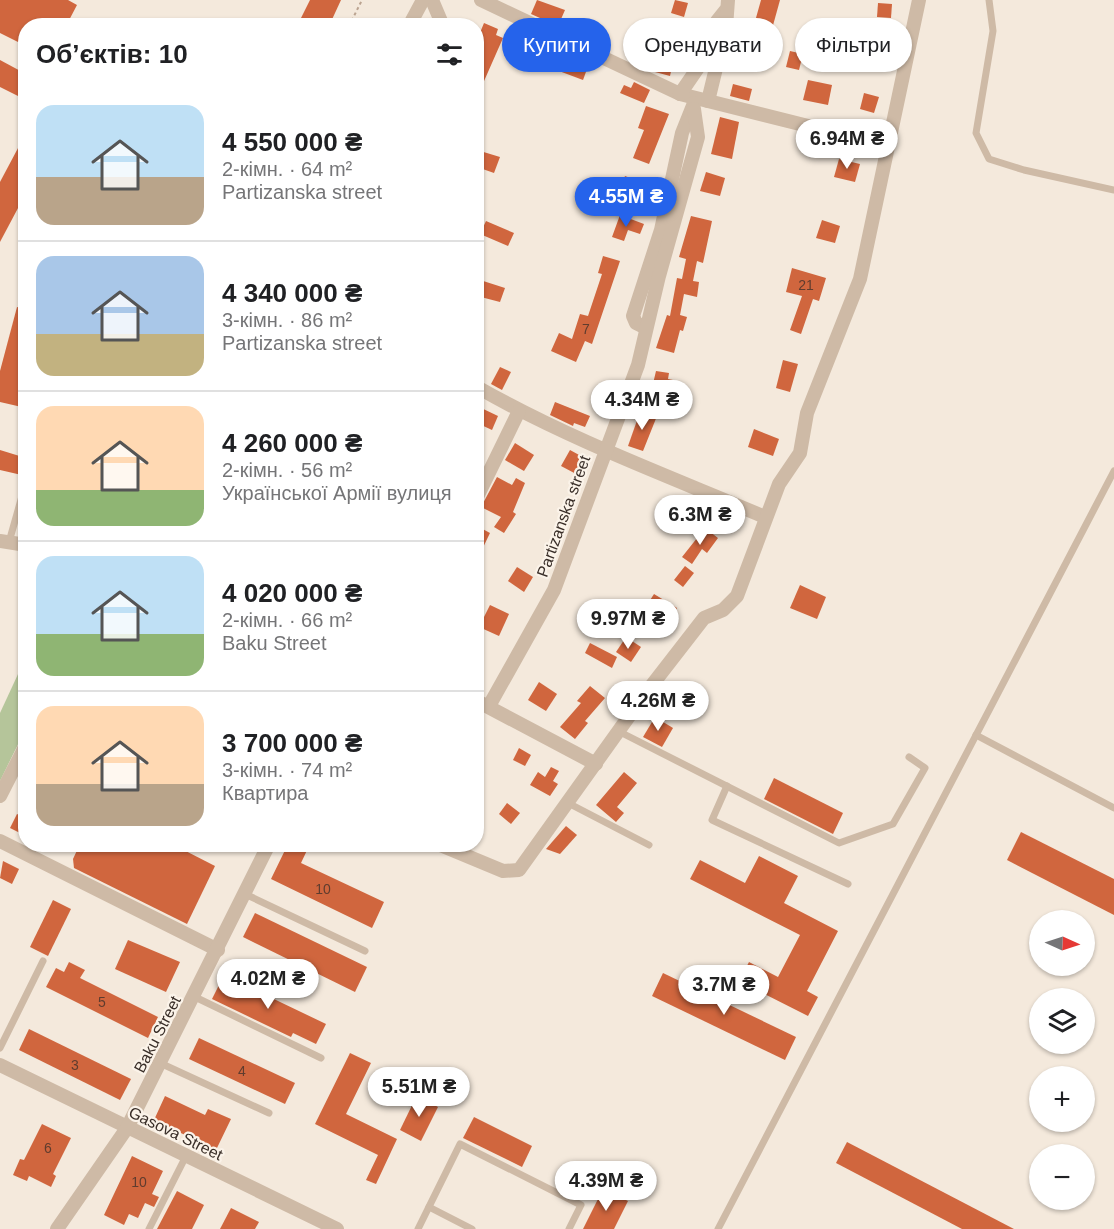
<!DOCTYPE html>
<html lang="uk">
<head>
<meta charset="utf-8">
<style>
	:root { --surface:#fff; --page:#f6f6f6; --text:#202124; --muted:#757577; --line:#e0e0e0; --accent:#2563eb }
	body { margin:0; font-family:Arial,sans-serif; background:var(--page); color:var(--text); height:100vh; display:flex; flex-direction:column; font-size:22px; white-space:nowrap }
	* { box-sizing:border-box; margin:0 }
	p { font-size:20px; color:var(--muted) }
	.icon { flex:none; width:33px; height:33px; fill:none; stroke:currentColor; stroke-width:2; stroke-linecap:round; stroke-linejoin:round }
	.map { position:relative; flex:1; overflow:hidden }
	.details { position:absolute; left:18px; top:18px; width:466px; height:834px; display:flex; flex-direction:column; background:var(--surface); border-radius:24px; box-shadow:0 2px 4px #0004 }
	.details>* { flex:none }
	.banner { position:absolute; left:502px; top:18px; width:520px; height:54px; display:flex; gap:12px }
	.needle { width:39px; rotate:93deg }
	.controls { position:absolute; left:1029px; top:910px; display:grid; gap:12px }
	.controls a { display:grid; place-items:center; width:66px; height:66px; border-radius:50%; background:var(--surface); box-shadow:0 2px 4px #0004; font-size:30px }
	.price { position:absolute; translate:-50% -51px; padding:0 14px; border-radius:21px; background:#fff; color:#222; font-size:20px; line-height:39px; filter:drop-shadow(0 2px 3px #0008) }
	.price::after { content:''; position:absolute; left:50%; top:36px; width:18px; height:14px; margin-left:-9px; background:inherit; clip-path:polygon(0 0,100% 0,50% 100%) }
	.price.selected { background:var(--accent); color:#fff }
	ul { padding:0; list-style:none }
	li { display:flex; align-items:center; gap:18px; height:150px; padding:0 18px }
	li+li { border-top:2px solid var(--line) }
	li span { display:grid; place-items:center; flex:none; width:168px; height:120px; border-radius:18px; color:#555 }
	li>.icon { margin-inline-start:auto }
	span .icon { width:72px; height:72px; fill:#fffc; stroke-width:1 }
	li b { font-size:26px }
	h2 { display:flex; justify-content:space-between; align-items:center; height:72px; padding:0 18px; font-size:26px }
	.tag { padding:0 21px; border-radius:27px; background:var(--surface); box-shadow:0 2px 4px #0004; font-size:21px; line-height:54px }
	.tag.selected { background:var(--accent); color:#fff }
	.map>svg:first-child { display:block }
	.green { fill:#b5c59a }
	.building { fill:#d0663e }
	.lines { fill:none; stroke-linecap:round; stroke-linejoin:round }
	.path { stroke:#baa390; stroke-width:2; stroke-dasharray:3 3; stroke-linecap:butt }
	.lane { stroke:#cebaa6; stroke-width:7 }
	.street { stroke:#cebaa6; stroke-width:14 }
	.labels { text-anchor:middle; stroke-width:4.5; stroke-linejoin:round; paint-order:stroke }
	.number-label { font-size:14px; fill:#5f3c2e }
	.street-label { font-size:16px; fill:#392e28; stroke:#fbf3e9 }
</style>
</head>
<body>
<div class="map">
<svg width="1114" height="1229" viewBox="0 0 1114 1229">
	<rect width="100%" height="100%" fill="#f4e9dc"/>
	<!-- green -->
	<polygon class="green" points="25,659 25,730 0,781 0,713"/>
	<!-- building -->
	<g class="building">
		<polygon points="0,0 68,0 77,5 66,26 26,26 26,46 0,33"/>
		<polygon points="310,0 341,0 329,26 297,26"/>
		<polygon points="537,0 565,10 558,26 531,14"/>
		<polygon points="675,0 688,3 684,17 671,13"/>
		<polygon points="761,0 780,0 761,69 743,64"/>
		<polygon points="878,3 892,4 891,18 877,17"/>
		<polygon points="484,23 498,29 496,35 503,38 477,97 477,66 484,53 477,50 477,40"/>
		<polygon points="641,28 660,35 653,55 633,48"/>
		<polygon points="868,50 882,51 880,68 866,67"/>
		<polygon points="790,51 803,54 799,70 786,67"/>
		<polygon points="567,52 590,61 583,80 559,71"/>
		<polygon points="660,54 674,58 670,76 655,72"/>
		<polygon points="0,60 26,74 26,100 0,87"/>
		<polygon points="808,80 832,85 828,105 803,100"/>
		<polygon points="634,82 650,90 644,103 620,93 624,85 631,88"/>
		<polygon points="733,84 752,89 749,101 730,96"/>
		<polygon points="864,93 879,97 874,113 860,109"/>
		<polygon points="646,106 669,114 649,164 633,158 644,130 638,128"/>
		<polygon points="720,117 739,122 732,159 711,154"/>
		<polygon points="26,133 26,193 0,242 0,182"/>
		<polygon points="477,150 500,157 494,173 477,167"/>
		<polygon points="839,159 860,164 855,182 834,177"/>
		<polygon points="706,172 725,178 720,196 700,191"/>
		<polygon points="625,176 638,181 632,201 618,196"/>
		<polygon points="620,215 644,224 640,234 628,230 624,241 612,237"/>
		<polygon points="691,216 712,221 703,263 697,261 693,281 699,282 697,297 684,294 680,315 687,317 683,331 680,330 674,353 656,348 667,315 670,316 677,278 682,279 686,259 679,257"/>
		<polygon points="822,220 840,226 835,243 816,238"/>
		<polygon points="486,221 514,233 508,246 480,234"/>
		<polygon points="603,256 620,261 592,344 585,341 576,362 551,351 559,333 572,339 580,314 588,316 602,274 598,273"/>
		<polygon points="792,268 826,278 819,301 813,299 801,334 790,330 802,296 786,292"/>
		<polygon points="477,279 505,288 500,302 477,296"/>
		<polygon points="17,307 26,309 26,408 0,402 0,371"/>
		<polygon points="783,360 798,364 790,392 776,388"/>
		<polygon points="500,367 511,372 502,390 491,384"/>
		<polygon points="656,371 669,373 668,379 673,380 671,392 652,388"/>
		<polygon points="555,402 590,416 585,427 574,423 573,426 550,415"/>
		<polygon points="477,406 498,416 492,430 477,423"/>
		<polygon points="640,412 657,416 643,451 628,446"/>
		<polygon points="754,429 779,439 773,456 748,447"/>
		<polygon points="515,443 534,455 524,471 505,460"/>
		<polygon points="0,450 26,458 26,476 0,470"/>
		<polygon points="570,450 581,456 578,462 583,464 578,475 561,466"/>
		<polygon points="497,477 512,485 516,478 525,483 513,512 516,514 504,533 494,527 501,517 481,507"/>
		<polygon points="477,526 490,533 477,560"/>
		<polygon points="705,528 718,538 707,553 702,549 692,564 682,557"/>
		<polygon points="685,566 694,573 683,587 674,580"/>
		<polygon points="517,567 533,577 524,592 508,581"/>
		<polygon points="800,585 826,597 817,619 790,608"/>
		<polygon points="654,594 677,608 666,626 643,611"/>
		<polygon points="490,605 509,614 499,636 479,627"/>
		<polygon points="626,637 641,647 631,662 616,652"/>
		<polygon points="590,643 617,657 612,668 585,653"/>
		<polygon points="539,682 557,694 546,711 528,700"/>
		<polygon points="590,686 605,698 585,721 588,723 575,739 560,727 581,703 577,701"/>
		<polygon points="655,717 673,728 662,747 643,737"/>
		<polygon points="519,748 531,755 525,766 513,760"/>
		<polygon points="551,767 559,771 553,781 558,784 550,796 530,785 538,772 545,777"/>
		<polygon points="624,772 637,783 617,807 624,813 616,822 596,805"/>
		<polygon points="774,778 843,813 833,834 764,799"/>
		<polygon points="507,803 520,813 511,824 499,814"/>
		<polygon points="17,814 26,818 26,836 10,828"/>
		<polygon points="566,826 577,835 560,854 546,849"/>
		<polygon points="1021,832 1114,879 1114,915 1007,860"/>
		<polygon points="80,844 172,844 215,866 187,924 74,868 73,859"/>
		<polygon points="288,844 310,844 301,863 384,902 372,928 271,879"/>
		<polygon points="759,856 798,876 784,903 838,931 807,991 818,997 808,1016 739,981 749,962 778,977 800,935 690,879 700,860 745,883"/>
		<polygon points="3,861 19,869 12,884 0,878"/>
		<polygon points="53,900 71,909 48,956 30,947"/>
		<polygon points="255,913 367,967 355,992 243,937"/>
		<polygon points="128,940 180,962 166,992 115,969"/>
		<polygon points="69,962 85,970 80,978 158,1017 148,1038 46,987 56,968 64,972"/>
		<polygon points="663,973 796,1037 785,1060 652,996"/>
		<polygon points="224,975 326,1024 316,1044 293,1033 291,1037 212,999"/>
		<polygon points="29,1029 131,1079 120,1100 19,1050"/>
		<polygon points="199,1038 295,1083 285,1104 189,1059"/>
		<polygon points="350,1053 371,1063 346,1114 397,1139 376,1184 366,1180 378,1155 315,1124"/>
		<polygon points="417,1095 438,1107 421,1141 400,1130"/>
		<polygon points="165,1096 205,1115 208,1109 231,1119 216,1150 154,1120"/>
		<polygon points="474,1117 532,1146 522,1167 463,1138"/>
		<polygon points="42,1124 71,1138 53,1174 56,1176 51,1187 29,1176 27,1181 13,1175 20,1159 24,1160"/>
		<polygon points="847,1142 1014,1229 962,1229 836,1163"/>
		<polygon points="132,1156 163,1171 152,1194 159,1197 154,1207 145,1203 138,1218 129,1214 124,1225 104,1215"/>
		<polygon points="603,1189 628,1201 614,1229 583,1229"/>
		<polygon points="177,1191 204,1205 192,1229 157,1229"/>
		<polygon points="231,1208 259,1222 255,1229 220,1229"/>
	</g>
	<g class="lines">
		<!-- path -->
		<polyline class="path" points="349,26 362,0"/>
		<!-- lane -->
		<g class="lane">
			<polyline points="989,0 993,31 976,133 989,159 1024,170 1114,190"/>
			<polyline points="9,542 26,482"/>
			<polyline points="618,731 839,843 893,824 925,768 909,757"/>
			<polyline points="976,735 1114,808"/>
			<polyline points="727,786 712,820 848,884"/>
			<polyline points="568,803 649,845"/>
			<polyline points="245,894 365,951"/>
			<polyline points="195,997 321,1058"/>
			<polyline points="0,1048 43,961"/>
			<polyline points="160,1063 269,1113"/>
			<polyline points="429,1207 472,1229"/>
			<polyline points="149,1229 186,1156"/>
			<polyline points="418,1229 460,1144 581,1205 569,1229"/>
			<polyline points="718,1229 1114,471"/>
		</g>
		<!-- street -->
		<g class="street">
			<polyline points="432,0 443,26"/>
			<polyline points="481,0 680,94 888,146"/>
			<polyline points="409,26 423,0"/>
			<polyline points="680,94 704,59 717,21 725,11"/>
			<polyline points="708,101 726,27 728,0"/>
			<polyline points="646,328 636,323 633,316 661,230 682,133 694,103"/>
			<path d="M477 387C568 439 668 476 765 517"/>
			<polyline points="477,497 519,411"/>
			<polyline points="0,541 26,545"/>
			<polyline points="477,701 596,764"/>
			<polyline points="489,706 554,590 638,365 659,276 698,137 694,109"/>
			<polyline points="0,796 26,745"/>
			<polyline points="0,841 218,950"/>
			<polyline points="438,844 503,871 519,870 645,694 704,618 723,610 737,596 779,484 800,453 807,413 860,279 919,0"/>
			<polyline points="0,1065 337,1229"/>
			<polyline points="57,1229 127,1128 269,844"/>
		</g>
	</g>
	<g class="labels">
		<!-- number labels -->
		<g class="number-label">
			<text x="806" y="290">21</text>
			<text x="586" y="334">7</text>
			<text x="323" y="894">10</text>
			<text x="102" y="1007">5</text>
			<text x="75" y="1070">3</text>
			<text x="242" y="1076">4</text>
			<text x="48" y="1153">6</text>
			<text x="139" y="1187">10</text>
		</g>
		<!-- street labels -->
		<g class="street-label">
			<text transform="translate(563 516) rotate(-70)" y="6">Partizanska street</text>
			<text transform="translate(157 1034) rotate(-63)" y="6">Baku Street</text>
			<text transform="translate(176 1133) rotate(26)" y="6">Gasova Street</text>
		</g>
	</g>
</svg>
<div class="controls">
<a><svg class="needle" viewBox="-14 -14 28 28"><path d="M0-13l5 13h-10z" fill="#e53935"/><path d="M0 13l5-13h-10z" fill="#757577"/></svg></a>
<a><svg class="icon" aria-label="layers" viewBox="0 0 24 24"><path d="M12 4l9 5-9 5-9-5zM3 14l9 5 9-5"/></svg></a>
<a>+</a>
<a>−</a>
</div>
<b class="price" style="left:847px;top:170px">6.94M ₴</b>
<b class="price selected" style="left:626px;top:228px">4.55M ₴</b>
<b class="price" style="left:642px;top:431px">4.34M ₴</b>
<b class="price" style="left:700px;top:546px">6.3M ₴</b>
<b class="price" style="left:628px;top:650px">9.97M ₴</b>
<b class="price" style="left:658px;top:732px">4.26M ₴</b>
<b class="price" style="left:268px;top:1010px">4.02M ₴</b>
<b class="price" style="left:724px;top:1016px">3.7M ₴</b>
<b class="price" style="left:419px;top:1118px">5.51M ₴</b>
<b class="price" style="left:606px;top:1212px">4.39M ₴</b>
<div class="banner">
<a class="tag selected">Купити</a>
<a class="tag">Орендувати</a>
<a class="tag">Фільтри</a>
</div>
<section class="details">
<h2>Об’єктів: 10<svg class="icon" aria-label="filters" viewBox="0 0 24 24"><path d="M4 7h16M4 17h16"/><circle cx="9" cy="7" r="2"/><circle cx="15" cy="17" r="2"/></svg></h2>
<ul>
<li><span style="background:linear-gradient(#bfe0f5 60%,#b9a48a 0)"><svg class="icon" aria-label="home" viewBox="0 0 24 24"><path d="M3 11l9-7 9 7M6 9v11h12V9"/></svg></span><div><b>4 550 000 ₴</b><p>2-кімн. · 64 m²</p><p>Partizanska street</p></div></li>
<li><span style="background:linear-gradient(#a9c7e8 65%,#c2b280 0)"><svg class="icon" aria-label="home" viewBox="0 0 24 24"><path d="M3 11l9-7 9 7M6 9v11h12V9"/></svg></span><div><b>4 340 000 ₴</b><p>3-кімн. · 86 m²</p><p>Partizanska street</p></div></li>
<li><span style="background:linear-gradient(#ffd9b3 70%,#8fb573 0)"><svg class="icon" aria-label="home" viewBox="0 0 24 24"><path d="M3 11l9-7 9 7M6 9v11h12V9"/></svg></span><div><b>4 260 000 ₴</b><p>2-кімн. · 56 m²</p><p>Української Армії вулиця</p></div></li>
<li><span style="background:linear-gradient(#bfe0f5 65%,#8fb573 0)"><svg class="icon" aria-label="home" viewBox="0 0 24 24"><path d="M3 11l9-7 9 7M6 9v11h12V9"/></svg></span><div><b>4 020 000 ₴</b><p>2-кімн. · 66 m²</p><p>Baku Street</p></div></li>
<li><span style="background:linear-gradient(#ffd9b3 65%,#b9a48a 0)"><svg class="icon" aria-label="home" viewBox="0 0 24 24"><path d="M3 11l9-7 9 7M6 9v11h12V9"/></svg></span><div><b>3 700 000 ₴</b><p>3-кімн. · 74 m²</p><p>Квартира</p></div></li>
</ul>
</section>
</div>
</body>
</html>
